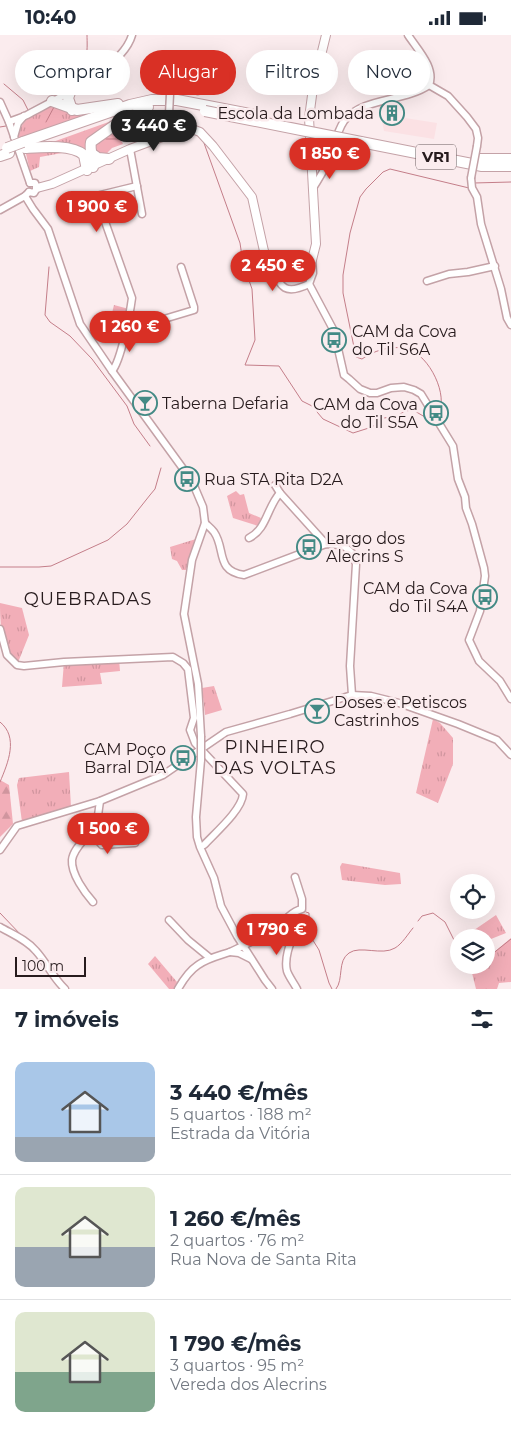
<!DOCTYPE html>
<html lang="pt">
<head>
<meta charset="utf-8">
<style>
	:root { --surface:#fff; --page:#f2f2f3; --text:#1f2937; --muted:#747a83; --line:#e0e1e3; --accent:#d93025 }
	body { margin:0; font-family:Montserrat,sans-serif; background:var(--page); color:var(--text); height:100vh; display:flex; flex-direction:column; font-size:19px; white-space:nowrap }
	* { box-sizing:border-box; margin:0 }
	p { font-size:16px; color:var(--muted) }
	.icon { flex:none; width:28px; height:28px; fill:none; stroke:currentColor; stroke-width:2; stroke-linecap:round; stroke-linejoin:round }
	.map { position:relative; height:954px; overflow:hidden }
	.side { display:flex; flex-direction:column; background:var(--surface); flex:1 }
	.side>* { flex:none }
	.hud { position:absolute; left:15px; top:15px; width:481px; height:45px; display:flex; gap:10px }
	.fabs { position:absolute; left:450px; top:839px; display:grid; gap:10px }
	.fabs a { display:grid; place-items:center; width:45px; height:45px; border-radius:50%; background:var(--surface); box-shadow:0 5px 20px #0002; font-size:25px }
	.scale { position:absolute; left:15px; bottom:12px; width:71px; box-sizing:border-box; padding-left:5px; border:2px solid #271b1d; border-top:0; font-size:14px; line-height:18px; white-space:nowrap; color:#271b1d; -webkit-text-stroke:4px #fbecee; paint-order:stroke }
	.price { position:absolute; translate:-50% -42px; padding:0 11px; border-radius:18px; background:var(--accent); color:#fff; font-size:16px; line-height:32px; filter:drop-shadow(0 1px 2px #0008) }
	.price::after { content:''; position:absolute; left:50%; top:30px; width:15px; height:11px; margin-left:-8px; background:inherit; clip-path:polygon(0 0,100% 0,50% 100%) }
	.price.on { background:#222; color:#fff }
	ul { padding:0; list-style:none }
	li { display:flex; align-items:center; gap:15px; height:125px; padding:0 15px }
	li+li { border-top:1px solid var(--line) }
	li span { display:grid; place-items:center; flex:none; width:140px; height:100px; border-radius:10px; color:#555 }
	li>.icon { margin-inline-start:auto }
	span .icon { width:60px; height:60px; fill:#fffc; stroke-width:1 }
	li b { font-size:21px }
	h2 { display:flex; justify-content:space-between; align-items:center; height:60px; padding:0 15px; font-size:21px }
	.pill { padding:0 18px; border-radius:22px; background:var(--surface); box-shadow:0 5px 20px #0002; font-size:18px; line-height:45px }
	.pill.on { background:var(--accent); color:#fff }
	.status { display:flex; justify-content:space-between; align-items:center; height:35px; padding:0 25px; background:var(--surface); direction:ltr }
	.status svg { height:14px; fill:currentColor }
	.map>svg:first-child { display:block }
	.built { fill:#fbe1e4 }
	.grass { fill:url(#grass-tufts) }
	.forest { fill:url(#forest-firs) }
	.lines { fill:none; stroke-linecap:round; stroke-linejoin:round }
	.stream { stroke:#c47e89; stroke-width:1 }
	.minor-casing { stroke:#c4a2a7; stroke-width:9 }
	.major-casing { stroke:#c4a2a7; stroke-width:10 }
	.highway-casing { stroke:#c4a2a7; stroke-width:12 }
	.minor { stroke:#fff; stroke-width:6 }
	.major { stroke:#fff; stroke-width:8 }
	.highway { stroke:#fff; stroke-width:10 }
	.minor-bridge-casing { stroke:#c4a2a7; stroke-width:9; stroke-linecap:butt }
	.highway-bridge-casing { stroke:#c4a2a7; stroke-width:12; stroke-linecap:butt }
	.minor-bridge { stroke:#fff; stroke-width:6 }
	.highway-bridge { stroke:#fff; stroke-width:10 }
	.labels { text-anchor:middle; stroke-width:5; stroke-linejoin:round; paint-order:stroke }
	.shield { fill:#fbecee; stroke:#675a5c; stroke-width:1 }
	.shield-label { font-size:15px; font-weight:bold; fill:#271b1d }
	.poi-label { font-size:16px; fill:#271b1d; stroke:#fbecee; text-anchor:start }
	.neighbourhood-label { font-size:18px; letter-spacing:1px; fill:#271b1d; stroke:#fbecee }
</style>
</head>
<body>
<div class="status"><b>10:40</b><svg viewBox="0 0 49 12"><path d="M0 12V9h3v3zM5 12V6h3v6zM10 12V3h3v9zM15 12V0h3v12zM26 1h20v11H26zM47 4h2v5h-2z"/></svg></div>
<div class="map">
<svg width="511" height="954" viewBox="0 0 511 954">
	<defs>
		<pattern id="grass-tufts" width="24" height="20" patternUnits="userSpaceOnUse" patternTransform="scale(1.25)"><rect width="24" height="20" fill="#f2aeb8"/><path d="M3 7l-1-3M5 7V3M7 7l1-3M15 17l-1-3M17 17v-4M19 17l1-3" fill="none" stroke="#d0959e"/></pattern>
		<pattern id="forest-firs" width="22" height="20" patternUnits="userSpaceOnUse" patternTransform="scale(1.25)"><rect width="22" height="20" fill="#f2aeb8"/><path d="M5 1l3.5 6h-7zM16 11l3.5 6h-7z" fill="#d0959e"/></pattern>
	</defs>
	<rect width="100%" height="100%" fill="#fbecee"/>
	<!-- built -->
	<polygon class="built" points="402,67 405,83 437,88 434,104 384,96 379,71"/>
	<!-- grass -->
	<g class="grass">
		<path d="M55 69 119 72 19 103C18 83 40 77 55 69Z"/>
		<polygon points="137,81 130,88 121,105 123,109 112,113 106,119 97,120 92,112"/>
		<polygon points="117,84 95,101 89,126 50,108"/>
		<polygon points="63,115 62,118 40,122 39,132 30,136 26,119 35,116"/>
		<polygon points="114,270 129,274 123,296 108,294"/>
		<polygon points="236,456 240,460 244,459 249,478 261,483 258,491 233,483 227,461"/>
		<polygon points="196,504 186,535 182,535 177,526 172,524 170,512"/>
		<path d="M0 568 22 573 29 600 17 630C1 617 0 587 0 568Z"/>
		<polygon points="119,624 120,636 100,638 102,649 62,652 64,627"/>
		<polygon points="214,651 222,675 205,680 202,653"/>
		<polygon points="433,684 440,688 453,703 453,729 438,768 416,758"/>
		<polygon points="69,737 71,772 22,787 17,750 19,743"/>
		<polygon points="342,828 400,838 401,849 385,850 342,845 340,832"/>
		<polygon points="496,880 506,898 486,906 486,902 464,902"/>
		<polygon points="511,903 511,947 499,948 497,954 476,954 470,930 486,930 486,924"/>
		<polygon points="155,921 177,947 174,954 169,954 148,929"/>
	</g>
	<!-- forest -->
	<polygon class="forest" points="0,745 9,750 13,789 0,802"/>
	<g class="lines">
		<!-- stream -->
		<g class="stream">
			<polyline points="4,49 23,65 28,75"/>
			<path d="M55 60C59 40 77 38 85 24 88 18 87 7 87 0"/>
			<polyline points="151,76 163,78"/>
			<polyline points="46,87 54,72"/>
			<polyline points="0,92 6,91"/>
			<polyline points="106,104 121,104 133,86"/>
			<polyline points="204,108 240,208 243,228 252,254 255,305 245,330 279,331 302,366 312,371 323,384 353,398 372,392 384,383 397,381 405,376 413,375 430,385"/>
			<polyline points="474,148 511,147"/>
			<polyline points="49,232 45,280 50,287 70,301 92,324 127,371 134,389 150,411"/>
			<path d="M440 375C447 355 426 315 403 313 389 311 373 316 362 324L356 322 343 258V240L350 198 360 162 366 154 383 137 390 134 469 153"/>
			<polyline points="0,532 39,532 51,531 108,505 127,489 150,460 155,454 161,433"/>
			<path d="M0 687C19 702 8 728 0 747"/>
			<polyline points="306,877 309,878 309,899 319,915 329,948 332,954"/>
			<polyline points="0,878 22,901"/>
			<polyline points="418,886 422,881 433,878 445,887 459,915"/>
			<polyline points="486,924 511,904"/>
			<path d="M336 954C344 944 337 926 349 918 360 910 382 921 395 913 402 909 408 899 413 893"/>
		</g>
		<defs>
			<g id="minor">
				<polyline points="429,50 448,61 467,82 476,94 478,103 477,111"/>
				<path d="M170 59 172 54C182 44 187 54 198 56L201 54 203 45"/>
				<polyline points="0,67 9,87 30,148"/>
				<polyline points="169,79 168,90 170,99"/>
				<path d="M9 87C15 84 21 83 27 80 56 64 123 33 132 0"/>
				<polyline points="14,102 18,88 24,81"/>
				<polyline points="130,114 142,179"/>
				<polyline points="471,143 472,153 477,162 481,189 501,254 507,283 511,290"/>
				<path d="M313 153C319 144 325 133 330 123 334 111 337 96 344 86 362 62 405 67 429 50 436 33 417 14 408 0"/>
				<polyline points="29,157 34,158 37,153 35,148 30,148"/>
				<polyline points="25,161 33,174 48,194 80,289 112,336 192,446 203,472 205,488 192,525 184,579 198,649 201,701"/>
				<polyline points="0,175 25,161 29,157"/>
				<path d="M272 231C280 254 286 260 309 249L313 238 312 225"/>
				<polyline points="427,246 449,239 468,237 495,231"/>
				<polyline points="309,249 334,296 344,340 349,344 360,354 370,358 377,358 391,353 404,352 414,355 421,359 453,411 458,444 465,462 466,473 472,489 484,533 485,541 480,576 469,605 479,626 500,646 511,664"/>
				<polyline points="126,289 139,294 164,284 194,275 194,272 181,232"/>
				<path d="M112 336C121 326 130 278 132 263L97 164 100 160 137 151"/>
				<polyline points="275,450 280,458"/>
				<path d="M205 488C208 491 211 493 214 497 226 514 215 536 244 540L326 509 340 510 345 512 352 518 356 529 350 631 352 660"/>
				<path d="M249 503C267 494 267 472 280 458L326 509"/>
				<path d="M0 594 7 620 17 630 24 631 64 627 173 622 183 628 188 634 194 683 190 695 195 708 243 759C242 775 215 798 204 810"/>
				<polyline points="201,725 196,782 197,802 200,812 214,843 221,871 237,901 265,945 272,954"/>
				<polyline points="95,802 102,810 135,808"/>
				<polyline points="0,815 17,791 100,766 163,740 226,697 290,679 352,660 371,661 399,668 458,689 497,705 511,720"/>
				<path d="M93 867C85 858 71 839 72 825 73 816 81 808 87 801L95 802 100 766"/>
				<polyline points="169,885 188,905 210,923"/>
				<path d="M0 892C12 899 27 905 36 916 47 928 53 943 65 954"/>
				<polyline points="230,917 239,918 251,924"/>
				<path d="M178 954C183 945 189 936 198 930 208 923 218 921 230 917 248 909 267 899 283 886 290 881 293 876 302 874V864L295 842"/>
				<path d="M297 954C294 948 289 942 287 936 283 920 294 900 299 885"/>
			</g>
			<polyline id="major" points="37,153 52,149 130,114 181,95 192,94 200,97 213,111 252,162 264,216 272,231 284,239 295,239 302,237 308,232 312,225 316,209 309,83 313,53 326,0"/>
			<g id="highway">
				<polyline points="71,55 68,63 72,75"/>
				<polyline points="52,66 77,75 118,69"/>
				<polyline points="23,107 130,70 152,65 177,65 261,81"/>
				<polyline points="361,107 482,131 511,131"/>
				<path d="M25 113C41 112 72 109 84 120L87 135"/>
				<polyline points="91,118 98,123 109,124"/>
				<polyline points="0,121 9,118"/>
				<polyline points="480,124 511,124"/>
				<path d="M93 132C94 123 89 116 91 107L115 90 148 72"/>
			</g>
		</defs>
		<!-- minor casing -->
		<use href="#minor" class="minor-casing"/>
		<!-- major casing -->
		<use href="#major" class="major-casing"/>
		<!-- highway casing -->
		<use href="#highway" class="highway-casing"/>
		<!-- minor -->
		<use href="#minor" class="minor"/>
		<!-- major -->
		<use href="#major" class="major"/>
		<!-- highway -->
		<use href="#highway" class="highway"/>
		<defs>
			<g id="minor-bridge">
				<polyline points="169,79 170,59"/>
				<polyline points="471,143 477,111"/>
				<polyline points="201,725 201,701"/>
			</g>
			<g id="highway-bridge">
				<polyline points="205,76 361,107"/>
				<polyline points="7,113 23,107"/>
			</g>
		</defs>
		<!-- minor-bridge casing -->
		<use href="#minor-bridge" class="minor-bridge-casing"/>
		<!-- highway-bridge casing -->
		<use href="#highway-bridge" class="highway-bridge-casing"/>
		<!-- minor-bridge -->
		<use href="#minor-bridge" class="minor-bridge"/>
		<!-- highway-bridge -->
		<use href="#highway-bridge" class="highway-bridge"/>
	</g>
	<!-- icons -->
	<defs>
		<symbol id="building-ring" viewBox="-11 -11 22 22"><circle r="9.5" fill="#fbecee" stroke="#438a85" stroke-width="1.5"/><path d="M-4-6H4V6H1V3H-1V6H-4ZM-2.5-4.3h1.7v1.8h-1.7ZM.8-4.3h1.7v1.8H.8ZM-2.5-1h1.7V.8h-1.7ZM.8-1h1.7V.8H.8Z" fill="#438a85"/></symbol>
		<symbol id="bus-ring" viewBox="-11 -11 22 22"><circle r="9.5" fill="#fbecee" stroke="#438a85" stroke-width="1.5"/><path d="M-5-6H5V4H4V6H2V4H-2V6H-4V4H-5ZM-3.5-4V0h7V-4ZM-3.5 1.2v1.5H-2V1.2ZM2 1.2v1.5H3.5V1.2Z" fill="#438a85"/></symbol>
		<symbol id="bar-ring" viewBox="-11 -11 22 22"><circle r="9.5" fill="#fbecee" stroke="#438a85" stroke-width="1.5"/><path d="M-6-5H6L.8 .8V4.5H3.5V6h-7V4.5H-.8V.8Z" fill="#438a85"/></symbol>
	</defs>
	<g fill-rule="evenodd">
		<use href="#building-ring" x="378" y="64" width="28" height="28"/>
		<use href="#bus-ring" x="320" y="291" width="28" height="28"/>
		<use href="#bar-ring" x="131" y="354" width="28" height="28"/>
		<use href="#bus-ring" x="422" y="364" width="28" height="28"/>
		<use href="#bus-ring" x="173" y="430" width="28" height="28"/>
		<use href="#bus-ring" x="295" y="498" width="28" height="28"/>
		<use href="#bus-ring" x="471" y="548" width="28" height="28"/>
		<use href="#bar-ring" x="303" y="662" width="28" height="28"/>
		<use href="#bus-ring" x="169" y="709" width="28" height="28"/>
	</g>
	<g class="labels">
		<!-- shield labels -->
		<rect class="shield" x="416" y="109.5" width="40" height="25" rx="4"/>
		<g class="shield-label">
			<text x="436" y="127">VR1</text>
		</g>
		<!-- poi labels -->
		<g class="poi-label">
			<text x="374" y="84" text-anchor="end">Escola da Lombada</text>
			<text x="352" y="302">CAM da Cova<tspan x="352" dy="18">do Til S6A</tspan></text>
			<text x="162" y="374">Taberna Defaria</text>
			<text x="418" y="375" text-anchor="end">CAM da Cova<tspan x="418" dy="18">do Til S5A</tspan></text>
			<text x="204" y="450">Rua STA Rita D2A</text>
			<text x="326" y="509">Largo dos<tspan x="326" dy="18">Alecrins S</tspan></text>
			<text x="468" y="559" text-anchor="end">CAM da Cova<tspan x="468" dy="18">do Til S4A</tspan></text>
			<text x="334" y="673">Doses e Petiscos<tspan x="334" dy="18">Castrinhos</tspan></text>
			<text x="166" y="720" text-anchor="end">CAM Poço<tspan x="166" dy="18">Barral D1A</tspan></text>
		</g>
		<!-- neighbourhood labels -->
		<g class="neighbourhood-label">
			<text x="88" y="570">QUEBRADAS</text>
			<text x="275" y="718">PINHEIRO<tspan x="275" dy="21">DAS VOLTAS</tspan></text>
		</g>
	</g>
</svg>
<div class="fabs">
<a><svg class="icon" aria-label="locate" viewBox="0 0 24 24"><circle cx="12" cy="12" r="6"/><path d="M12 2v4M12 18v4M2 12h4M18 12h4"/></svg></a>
<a><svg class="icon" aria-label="layers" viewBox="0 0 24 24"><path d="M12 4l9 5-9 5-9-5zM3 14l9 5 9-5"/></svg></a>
</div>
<div class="scale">100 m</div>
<b class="price on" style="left:154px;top:117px">3 440 €</b>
<b class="price" style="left:330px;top:145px">1 850 €</b>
<b class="price" style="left:97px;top:198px">1 900 €</b>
<b class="price" style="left:273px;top:257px">2 450 €</b>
<b class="price" style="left:130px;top:318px">1 260 €</b>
<b class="price" style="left:108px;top:820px">1 500 €</b>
<b class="price" style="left:277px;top:921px">1 790 €</b>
<div class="hud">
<a class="pill">Comprar</a>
<a class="pill on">Alugar</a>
<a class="pill">Filtros</a>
<a class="pill">Novo</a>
</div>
</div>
<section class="side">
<h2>7 imóveis<svg class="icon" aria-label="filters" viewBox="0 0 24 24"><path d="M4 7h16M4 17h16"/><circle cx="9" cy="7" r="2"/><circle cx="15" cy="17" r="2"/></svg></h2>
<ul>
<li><span style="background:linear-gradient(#a9c7e8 75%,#9aa5b1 0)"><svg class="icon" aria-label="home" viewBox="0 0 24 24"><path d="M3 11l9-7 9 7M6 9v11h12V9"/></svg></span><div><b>3 440 €/mês</b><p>5 quartos · 188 m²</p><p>Estrada da Vitória</p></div></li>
<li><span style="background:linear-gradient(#dfe7d0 60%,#9aa5b1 0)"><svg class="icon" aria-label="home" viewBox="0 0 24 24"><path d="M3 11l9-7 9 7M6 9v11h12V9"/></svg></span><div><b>1 260 €/mês</b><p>2 quartos · 76 m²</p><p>Rua Nova de Santa Rita</p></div></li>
<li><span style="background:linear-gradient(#dfe7d0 60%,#7fa58c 0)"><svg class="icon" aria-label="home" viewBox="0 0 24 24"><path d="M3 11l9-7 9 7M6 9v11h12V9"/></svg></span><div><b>1 790 €/mês</b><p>3 quartos · 95 m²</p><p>Vereda dos Alecrins</p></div></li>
</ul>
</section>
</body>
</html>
